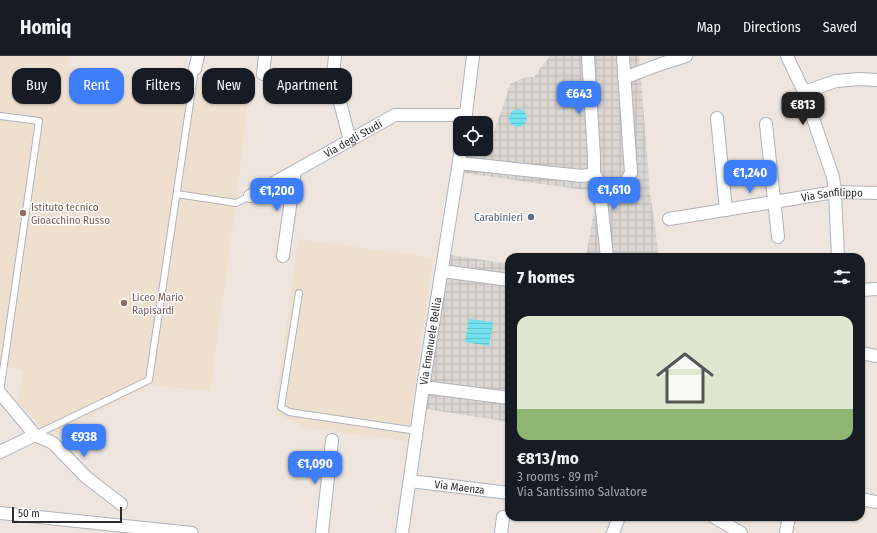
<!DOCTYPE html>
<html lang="en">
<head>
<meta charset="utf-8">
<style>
	:root { --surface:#171b24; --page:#242831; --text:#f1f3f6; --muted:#9ea1a6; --line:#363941; --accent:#3f7efa }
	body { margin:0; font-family:"Fira Sans Condensed",sans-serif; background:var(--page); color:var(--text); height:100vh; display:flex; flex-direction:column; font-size:15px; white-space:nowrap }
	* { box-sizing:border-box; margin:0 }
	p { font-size:13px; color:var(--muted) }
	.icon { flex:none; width:22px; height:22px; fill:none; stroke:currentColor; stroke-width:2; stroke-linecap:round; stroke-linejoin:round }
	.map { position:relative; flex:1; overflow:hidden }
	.details { position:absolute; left:505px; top:197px; width:360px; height:268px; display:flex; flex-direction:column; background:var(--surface); border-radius:12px; box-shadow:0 1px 3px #0004 }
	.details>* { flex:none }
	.hud { position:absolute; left:12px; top:12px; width:380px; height:36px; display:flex; gap:8px }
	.tools { position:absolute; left:453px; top:60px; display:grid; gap:8px }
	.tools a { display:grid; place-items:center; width:40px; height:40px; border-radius:8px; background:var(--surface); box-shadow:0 1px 3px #0004; font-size:20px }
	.scale { position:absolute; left:12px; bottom:10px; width:110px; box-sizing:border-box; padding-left:4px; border:2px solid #2c2c2c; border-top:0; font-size:11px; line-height:14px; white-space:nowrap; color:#2c2c2c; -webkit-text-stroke:3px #fff; paint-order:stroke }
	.price { position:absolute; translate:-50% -34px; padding:0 9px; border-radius:8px; background:var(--accent); color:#fff; font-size:13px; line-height:26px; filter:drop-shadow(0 1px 2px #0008) }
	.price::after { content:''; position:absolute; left:50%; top:24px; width:12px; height:9px; margin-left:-6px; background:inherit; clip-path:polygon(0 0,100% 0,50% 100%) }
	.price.current { background:#222; color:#fff }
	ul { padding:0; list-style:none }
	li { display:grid; align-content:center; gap:8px; height:212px; padding:0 12px }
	li span { display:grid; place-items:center; height:124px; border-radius:12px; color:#555 }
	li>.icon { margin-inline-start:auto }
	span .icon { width:72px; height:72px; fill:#fffc; stroke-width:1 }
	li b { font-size:17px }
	h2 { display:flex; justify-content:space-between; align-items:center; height:48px; padding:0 12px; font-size:17px }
	.pill { padding:0 14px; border-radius:12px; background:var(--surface); box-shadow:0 1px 3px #0004; font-size:14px; line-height:36px }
	.pill.current { background:var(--accent); color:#fff }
	header { display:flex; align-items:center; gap:24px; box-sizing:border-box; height:56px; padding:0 20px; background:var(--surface); border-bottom:1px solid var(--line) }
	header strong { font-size:19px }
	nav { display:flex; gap:22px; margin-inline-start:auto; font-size:14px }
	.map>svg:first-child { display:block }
	.education { fill:#efdfce }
	.plaza { fill:url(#plaza-grid) }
	.water { fill:url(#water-rules) }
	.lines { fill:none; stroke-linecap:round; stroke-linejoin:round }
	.lane-casing { stroke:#afb3bc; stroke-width:8 }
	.street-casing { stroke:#afb3bc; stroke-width:14 }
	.lane { stroke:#fff; stroke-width:6 }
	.street { stroke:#fff; stroke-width:12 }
	.education-dot { fill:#8d6e63; stroke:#fff; stroke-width:1.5 }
	.service-dot { fill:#5c6f8a; stroke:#fff; stroke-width:1.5 }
	.labels { text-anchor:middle; stroke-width:3; stroke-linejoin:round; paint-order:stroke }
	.street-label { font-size:11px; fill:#2c2c2c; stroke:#fff }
	.education-label { font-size:11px; fill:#785e54; stroke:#fff; text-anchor:start }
	.service-label { font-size:11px; fill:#4e5e75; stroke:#fff; text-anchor:end }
</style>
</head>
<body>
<header>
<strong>Homiq</strong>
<nav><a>Map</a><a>Directions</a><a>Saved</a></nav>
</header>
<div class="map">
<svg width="877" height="477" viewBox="0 0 877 477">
	<defs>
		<pattern id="plaza-grid" width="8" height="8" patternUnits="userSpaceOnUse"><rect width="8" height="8" fill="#dad5d1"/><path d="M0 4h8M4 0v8" fill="none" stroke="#bbb7b4"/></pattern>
		<pattern id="water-rules" width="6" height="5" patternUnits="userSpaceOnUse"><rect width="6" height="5" fill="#72e0ef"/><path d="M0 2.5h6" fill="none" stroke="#63c0cd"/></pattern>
	</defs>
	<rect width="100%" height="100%" fill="#eee5df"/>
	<!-- education -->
	<g class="education">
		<polygon points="0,0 68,0 67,10 249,34 236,147 216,291 210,335 150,329 51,380 45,375 18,346 23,314 0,310"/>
		<polygon points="298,183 433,202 409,374 406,386 393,383 300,371 300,367 275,357"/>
	</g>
	<!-- plaza -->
	<g class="plaza">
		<polygon points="550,0 639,0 650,137 659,201 586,201 594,155 591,135 458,116 461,93 486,93 486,91 488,92 506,42 510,28 526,21 534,21"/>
		<polygon points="445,198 509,208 509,366 420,352"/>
	</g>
	<!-- water -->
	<g class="water">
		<circle cx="518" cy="62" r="9"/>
		<polygon points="469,263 493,266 489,290 465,286"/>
	</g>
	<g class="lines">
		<defs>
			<g id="lane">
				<polyline points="0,60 39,65 0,336"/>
				<polyline points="177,138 236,147 250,140"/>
				<polyline points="299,237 281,351 289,356 417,375"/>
				<polyline points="35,379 149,324 195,13"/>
			</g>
			<g id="street">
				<polyline points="335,0 333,19 350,85"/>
				<polyline points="588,0 594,100 594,118 599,126 607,201"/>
				<polyline points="787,0 804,36 833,121 835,136 838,201"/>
				<polyline points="195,13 198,0"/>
				<polyline points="263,18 265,0"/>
				<polyline points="624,22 661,8 686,0"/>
				<polyline points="804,36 836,25 860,23 877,24"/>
				<polyline points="717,62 726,154"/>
				<polyline points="465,66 473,0"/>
				<polyline points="766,68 778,181"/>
				<polyline points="459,107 582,120 594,118"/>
				<path d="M599 126C607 129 618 132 626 126 628 124 629 119 631 117L623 0"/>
				<path id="s1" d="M250 140 395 59H466"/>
				<path id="s2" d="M669 163 835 136 877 137"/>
				<polyline points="283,200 295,115"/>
				<polyline points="442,215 509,224"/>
				<polyline points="861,234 877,233"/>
				<polyline points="861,297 877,300"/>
				<polyline points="423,331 509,342"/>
				<polyline points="0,337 35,379 53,387 86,421 121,448"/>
				<polyline points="0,396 35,379"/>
				<path id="s3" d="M410 425 509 437"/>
				<polyline points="861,443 877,446"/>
				<polyline points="0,457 192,477"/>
				<polyline points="714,461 741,477"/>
				<polyline points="322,477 332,384"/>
				<path id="s4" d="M402 477 423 331 461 93"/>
				<polyline points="501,477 503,461"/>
				<polyline points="613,477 619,461"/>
				<polyline points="786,477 789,461"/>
			</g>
		</defs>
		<!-- lane casing -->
		<use href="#lane" class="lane-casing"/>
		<!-- street casing -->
		<use href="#street" class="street-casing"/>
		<!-- lane -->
		<use href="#lane" class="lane"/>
		<!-- street -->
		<use href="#street" class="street"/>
	</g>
	<!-- markers -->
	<g class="education-dot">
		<circle cx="23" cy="157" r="4"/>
		<circle cx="124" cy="247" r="4"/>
	</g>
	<circle class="service-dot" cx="531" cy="161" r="4"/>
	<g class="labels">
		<!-- street labels -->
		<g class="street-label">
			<text dy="4" stroke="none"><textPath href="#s1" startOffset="118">Via degli Studi</textPath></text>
			<text dy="4" stroke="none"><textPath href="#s2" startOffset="165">Via Sanfilippo</textPath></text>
			<text dy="4" stroke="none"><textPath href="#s4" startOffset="194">Via Emanuele Bellia</textPath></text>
			<text dy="4" stroke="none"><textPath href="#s3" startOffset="50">Via Maenza</textPath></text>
		</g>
		<!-- education labels -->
		<g class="education-label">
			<text x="31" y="155">Istituto tecnico<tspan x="31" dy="13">Gioacchino Russo</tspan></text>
			<text x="132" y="245">Liceo Mario<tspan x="132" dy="13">Rapisardi</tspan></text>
		</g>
		<!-- service labels -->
		<g class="service-label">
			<text x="523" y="165">Carabinieri</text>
		</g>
	</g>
</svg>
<div class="tools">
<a><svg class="icon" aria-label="locate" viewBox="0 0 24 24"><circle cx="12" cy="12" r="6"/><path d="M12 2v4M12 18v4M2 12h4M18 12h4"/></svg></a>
</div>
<div class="scale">50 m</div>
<b class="price" style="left:579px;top:59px">€643</b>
<b class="price current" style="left:803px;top:70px">€813</b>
<b class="price" style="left:750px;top:138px">€1,240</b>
<b class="price" style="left:614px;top:155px">€1,610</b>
<b class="price" style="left:277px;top:156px">€1,200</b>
<b class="price" style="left:84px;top:402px">€938</b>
<b class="price" style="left:315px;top:429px">€1,090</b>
<div class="hud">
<a class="pill">Buy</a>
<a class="pill current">Rent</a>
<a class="pill">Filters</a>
<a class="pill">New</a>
<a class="pill">Apartment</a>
</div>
<section class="details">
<h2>7 homes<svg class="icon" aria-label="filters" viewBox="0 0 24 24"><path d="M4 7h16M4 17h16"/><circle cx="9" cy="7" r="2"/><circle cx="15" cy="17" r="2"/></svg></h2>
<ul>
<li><span style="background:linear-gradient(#dfe7d0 75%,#8fb573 0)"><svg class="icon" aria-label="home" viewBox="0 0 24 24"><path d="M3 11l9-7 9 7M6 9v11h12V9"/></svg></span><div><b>€813/mo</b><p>3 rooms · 89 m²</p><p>Via Santissimo Salvatore</p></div></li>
</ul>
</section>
</div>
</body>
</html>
